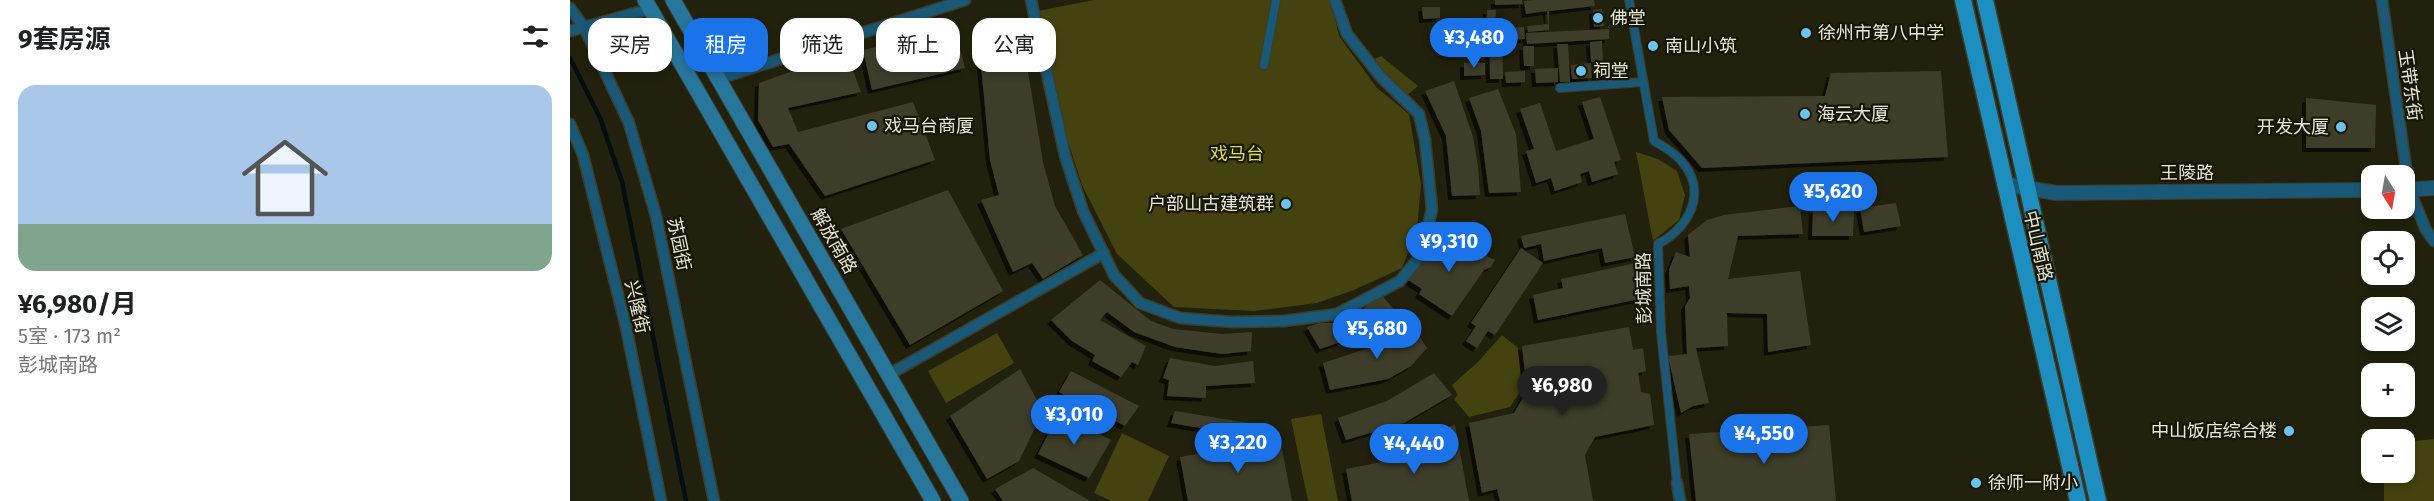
<!DOCTYPE html>
<html lang="zh">
<head>
<meta charset="utf-8">
<style>
	:root { --surface:#fff; --page:#f6f6f6; --text:#202124; --muted:#757577; --line:#e0e0e0; --accent:#1a73e8 }
	body { margin:0; font-family:"Fira Sans","Noto Sans SC",sans-serif; background:var(--page); color:var(--text); height:100vh; display:flex; flex-direction:column; font-size:22px; white-space:nowrap }
	* { box-sizing:border-box; margin:0 }
	p { font-size:20px; color:var(--muted) }
	.icon { flex:none; width:33px; height:33px; fill:none; stroke:currentColor; stroke-width:2; stroke-linecap:round; stroke-linejoin:round }
	.map { position:relative; flex:1; overflow:hidden }
	.side { display:flex; flex-direction:column; background:var(--surface); width:570px }
	.side>* { flex:none }
	.top-card { position:absolute; left:18px; top:18px; width:570px; height:54px; display:flex; gap:12px }
	.needle { width:39px; rotate:169deg }
	.fabs { position:absolute; left:1791px; top:165px; display:grid; gap:12px }
	.fabs a { display:grid; place-items:center; width:54px; height:54px; border-radius:12px; background:var(--surface); box-shadow:0 3px 9px #0003; font-size:30px }
	.price { position:absolute; translate:-50% -51px; padding:0 14px; border-radius:21px; background:var(--accent); color:#fff; font-size:20px; line-height:39px; filter:drop-shadow(0 2px 3px #0008) }
	.price::after { content:''; position:absolute; left:50%; top:36px; width:18px; height:14px; margin-left:-9px; background:inherit; clip-path:polygon(0 0,100% 0,50% 100%) }
	.price.active { background:#222; color:#fff }
	ul { padding:0; list-style:none }
	li { display:grid; align-content:center; gap:12px; height:318px; padding:0 18px }
	li+li { border-top:2px solid var(--line) }
	li span { display:grid; place-items:center; height:186px; border-radius:18px; color:#555 }
	li>.icon { margin-inline-start:auto }
	span .icon { width:108px; height:108px; fill:#fffc; stroke-width:1 }
	li b { font-size:26px }
	h2 { display:flex; justify-content:space-between; align-items:center; height:72px; padding:0 18px; font-size:26px }
	.tag { padding:0 21px; border-radius:18px; background:var(--surface); box-shadow:0 3px 9px #0003; font-size:21px; line-height:54px }
	.tag.active { background:var(--accent); color:#fff }
	main { display:flex; flex:1; min-height:0 }
	.map>svg:first-child { display:block }
	.green { fill:#44420e }
	.lines { fill:none; stroke-linecap:round; stroke-linejoin:round }
	.stream { stroke:#030d14; stroke-width:4.5 }
	.building { fill:#3e3e29; filter:url(#shadow) }
	.pedestrian-casing { stroke:#3d3d2a; stroke-width:10 }
	.minor-casing { stroke:#3d3d2a; stroke-width:13 }
	.tertiary-casing { stroke:#3d3d2a; stroke-width:16 }
	.secondary-casing { stroke:#3d3d2a; stroke-width:17 }
	.primary-casing { stroke:#3d3d2a; stroke-width:19 }
	.pedestrian { stroke:#195876; stroke-width:8 }
	.minor { stroke:#195876; stroke-width:10 }
	.tertiary { stroke:#195876; stroke-width:14 }
	.secondary { stroke:#27769c; stroke-width:15 }
	.primary { stroke:#1c8ebf; stroke-width:16 }
	.poi-dot { fill:#6bc3f2; stroke:#181705; stroke-width:2 }
	.labels { text-anchor:middle; stroke-width:4.5; stroke-linejoin:round; paint-order:stroke }
	.poi-label { font-size:18px; fill:#e6e6da; stroke:#181705; text-anchor:start }
	.street-label { font-size:18px; fill:#e6e6da; stroke:#181705 }
	.park-label { font-size:18px; fill:#deda5e; stroke:#181705 }
</style>
</head>
<body>
<main>
<section class="side">
<h2>9套房源<svg class="icon" aria-label="filters" viewBox="0 0 24 24"><path d="M4 7h16M4 17h16"/><circle cx="9" cy="7" r="2"/><circle cx="15" cy="17" r="2"/></svg></h2>
<ul>
<li><span style="background:linear-gradient(#a9c7e8 75%,#7fa58c 0)"><svg class="icon" aria-label="home" viewBox="0 0 24 24"><path d="M3 11l9-7 9 7M6 9v11h12V9"/></svg></span><div><b>¥6,980/月</b><p>5室 · 173 m²</p><p>彭城南路</p></div></li>
</ul>
</section>
<div class="map">
<svg width="1864" height="501" viewBox="0 0 1864 501">
	<defs>
		<filter id="shadow"><feDropShadow dx="-4" dy="4" stdDeviation="0" flood-color="#0009"/></filter>
	</defs>
	<rect width="100%" height="100%" fill="#21210d"/>
	<!-- green -->
	<g class="green">
		<polygon points="524,0 761,0 769,36 807,88 839,114 851,184 847,230 832,268 784,290 747,303 684,311 604,307 547,254 512,185 493,126 468,11"/>
		<polygon points="811,56 848,86 836,96 802,60"/>
		<polygon points="1066,152 1088,159 1107,171 1115,195 1109,220 1083,241"/>
		<polygon points="427,333 444,363 376,403 358,371"/>
		<polygon points="932,335 948,348 952,389 940,407 899,417 884,399 888,395 882,385 908,362"/>
		<polygon points="751,414 768,501 738,501 721,419"/>
		<polygon points="552,433 599,456 578,501 541,501 524,493"/>
		<polygon points="1864,439 1864,501 1814,501 1814,473 1834,472 1835,442"/>
	</g>
	<g class="lines">
		<!-- stream -->
		<polyline class="stream" points="0,58 30,118 52,182 116,501"/>
	</g>
	<!-- building -->
	<g class="building">
		<polygon points="925,0 952,0 953,4 925,5"/>
		<polygon points="966,0 1024,0 1025,6 979,11 979,30 958,32 957,26 978,24 977,11 956,14 954,1"/>
		<polygon points="852,7 870,7 870,18 853,19"/>
		<polygon points="1032,9 1034,26 1024,27 1023,10"/>
		<polygon points="917,10 926,10 925,29 916,29"/>
		<polygon points="954,27 955,39 935,40 934,28"/>
		<polygon points="385,29 395,68 302,90 293,50"/>
		<polygon points="1039,29 1039,39 957,44 956,33"/>
		<polygon points="451,30 473,162 485,206 513,255 473,279 462,263 443,272 411,200 429,195 420,160 408,33"/>
		<polygon points="932,31 933,79 920,79 919,32"/>
		<polygon points="1032,41 1033,62 1021,62 1020,42"/>
		<polygon points="987,44 998,44 1000,82 990,82"/>
		<polygon points="953,46 964,46 964,66 954,66"/>
		<polygon points="276,52 291,92 218,108 228,132 343,102 365,160 255,196 219,144 203,147 188,120 189,83"/>
		<polygon points="894,63 915,63 915,75 894,76"/>
		<polygon points="1021,63 1022,78 1002,79 1001,65"/>
		<polygon points="1044,63 1046,75 1026,78 1024,66"/>
		<polygon points="988,68 988,82 966,83 965,69"/>
		<polygon points="955,71 955,82 936,83 935,72"/>
		<polygon points="1371,71 1378,157 1132,168 1099,130 1092,97 1255,96 1261,73"/>
		<polygon points="884,81 903,137 908,166 910,195 882,196 876,136 855,91"/>
		<polygon points="928,89 946,134 951,192 919,193 911,131 899,98"/>
		<polygon points="1030,97 1051,160 1044,162 1048,174 1022,182 1019,171 1010,174 1012,182 985,191 981,178 966,183 956,151 964,149 950,109 970,103 986,151 1024,139 1012,102"/>
		<polygon points="1736,98 1806,105 1805,148 1736,148"/>
		<polygon points="378,190 433,291 340,345 271,229"/>
		<polygon points="1326,203 1331,226 1294,232 1290,208"/>
		<polygon points="1230,206 1233,234 1168,236 1158,279 1230,271 1241,345 1198,352 1197,314 1157,313 1158,346 1126,348 1139,403 1123,406 1111,413 1098,356 1117,354 1115,306 1120,298 1119,286 1100,289 1099,270 1106,252 1120,257 1118,235 1137,220 1154,215"/>
		<polygon points="1243,210 1284,211 1283,236 1242,236"/>
		<polygon points="1055,214 1065,257 1035,263 1032,248 974,261 971,244 954,248 951,236"/>
		<polygon points="871,234 925,260 921,267 914,270 882,316 849,294 852,289 838,280"/>
		<polygon points="951,248 973,263 925,335 918,331 907,348 896,341 906,326 901,323"/>
		<polygon points="1066,263 1074,298 968,320 963,295 993,288 991,279"/>
		<polygon points="530,280 581,321 603,329 652,334 682,332 681,351 652,354 605,347 564,332 537,312 530,320 576,346 568,365 562,362 551,377 522,361 525,355 502,341 481,320"/>
		<polygon points="809,292 827,313 803,331 750,349 737,327 750,323 766,323 790,313"/>
		<polygon points="838,319 857,348 841,366 818,379 760,390 753,363 817,342 830,324"/>
		<polygon points="1059,327 1063,350 1073,348 1076,371 1068,373 1071,392 1080,394 1084,425 1025,437 1015,455 1023,501 930,501 927,489 912,493 899,423 944,413 957,391 952,346"/>
		<polygon points="600,358 645,366 683,361 685,383 636,386 636,398 597,396 599,380 593,378"/>
		<polygon points="450,369 473,411 449,461 417,479 380,416"/>
		<polygon points="501,371 569,406 555,426 489,392"/>
		<polygon points="864,373 882,395 834,423 776,440 768,418 817,401"/>
		<polygon points="605,411 679,423 677,436 601,423"/>
		<polygon points="489,413 541,440 519,478 468,454"/>
		<polygon points="885,425 899,501 782,501 776,469 867,451 863,431"/>
		<polygon points="1259,425 1266,501 1126,501 1119,434"/>
		<polygon points="710,439 722,501 618,501 610,457"/>
		<polygon points="463,468 520,501 433,501 425,489"/>
	</g>
	<g class="lines">
		<defs>
			<g id="pedestrian">
				<path d="M1059 0 1084 141C1091 145 1098 149 1104 154 1140 184 1124 225 1088 244L1091 332 1107 483"/>
				<polyline points="694,65 706,0"/>
				<polyline points="990,88 1073,82"/>
			</g>
			<g id="minor">
				<polyline points="461,0 495,156 513,211 544,275 570,303 610,318 662,322 714,321 767,314 830,281 851,255 862,209 855,140 849,114 811,77 777,34 765,0"/>
				<polyline points="1812,0 1839,189 1856,230 1864,241"/>
				<polyline points="0,8 14,27 59,123 86,216 144,501"/>
				<polyline points="0,31 80,9"/>
				<polyline points="148,79 395,0"/>
				<polyline points="0,124 13,155 56,327 91,501"/>
				<polyline points="318,375 534,253"/>
				<polyline points="1107,483 1110,501"/>
			</g>
			<g id="tertiary">
				<polyline points="1434,184 1486,193 1802,190"/>
				<polyline points="1834,190 1864,188"/>
			</g>
			<g id="secondary">
				<polyline points="75,0 363,501"/>
				<polyline points="103,0 391,501"/>
			</g>
			<g id="primary">
				<polyline points="1393,0 1508,501"/>
				<polyline points="1415,0 1528,501"/>
			</g>
		</defs>
		<!-- pedestrian casing -->
		<use href="#pedestrian" class="pedestrian-casing"/>
		<!-- minor casing -->
		<use href="#minor" class="minor-casing"/>
		<!-- tertiary casing -->
		<use href="#tertiary" class="tertiary-casing"/>
		<!-- secondary casing -->
		<use href="#secondary" class="secondary-casing"/>
		<!-- primary casing -->
		<use href="#primary" class="primary-casing"/>
		<!-- pedestrian -->
		<use href="#pedestrian" class="pedestrian"/>
		<!-- minor -->
		<use href="#minor" class="minor"/>
		<!-- tertiary -->
		<use href="#tertiary" class="tertiary"/>
		<!-- secondary -->
		<use href="#secondary" class="secondary"/>
		<!-- primary -->
		<use href="#primary" class="primary"/>
	</g>
	<!-- markers -->
	<g class="poi-dot">
		<circle cx="1028" cy="18" r="6"/>
		<circle cx="1236" cy="33" r="6"/>
		<circle cx="1083" cy="46" r="6"/>
		<circle cx="1011" cy="71" r="6"/>
		<circle cx="1235" cy="114" r="6"/>
		<circle cx="302" cy="126" r="6"/>
		<circle cx="1771" cy="127" r="6"/>
		<circle cx="716" cy="204" r="6"/>
		<circle cx="1719" cy="431" r="6"/>
		<circle cx="1406" cy="483" r="6"/>
	</g>
	<g class="labels">
		<!-- poi labels -->
		<g class="poi-label">
			<text x="1040" y="24">佛堂</text>
			<text x="1248" y="39">徐州市第八中学</text>
			<text x="1095" y="52">南山小筑</text>
			<text x="1023" y="77">祠堂</text>
			<text x="1247" y="120">海云大厦</text>
			<text x="314" y="132">戏马台商厦</text>
			<text x="1759" y="133" text-anchor="end">开发大厦</text>
			<text x="704" y="210" text-anchor="end">户部山古建筑群</text>
			<text x="1707" y="437" text-anchor="end">中山饭店综合楼</text>
			<text x="1418" y="489">徐师一附小</text>
		</g>
		<!-- street labels -->
		<g class="street-label">
			<text transform="translate(1840 85) rotate(82)" y="6">玉带东街</text>
			<text x="1617" y="179">王陵路</text>
			<text transform="translate(264 241) rotate(60)" y="6">解放南路</text>
			<text transform="translate(109 244) rotate(78)" y="6">苏园街</text>
			<text transform="translate(1468 246) rotate(77)" y="6">中山南路</text>
			<text transform="translate(1074 288) rotate(-91)" y="6">彭城南路</text>
			<text transform="translate(67 307) rotate(77)" y="6">兴隆街</text>
		</g>
		<!-- park labels -->
		<g class="park-label">
			<text x="667" y="160">戏马台</text>
		</g>
	</g>
</svg>
<div class="fabs">
<a><svg class="needle" viewBox="-14 -14 28 28"><path d="M0-13l5 13h-10z" fill="#e53935"/><path d="M0 13l5-13h-10z" fill="#757577"/></svg></a>
<a><svg class="icon" aria-label="locate" viewBox="0 0 24 24"><circle cx="12" cy="12" r="6"/><path d="M12 2v4M12 18v4M2 12h4M18 12h4"/></svg></a>
<a><svg class="icon" aria-label="layers" viewBox="0 0 24 24"><path d="M12 4l9 5-9 5-9-5zM3 14l9 5 9-5"/></svg></a>
<a>+</a>
<a>−</a>
</div>
<b class="price" style="left:904px;top:69px">¥3,480</b>
<b class="price" style="left:1263px;top:223px">¥5,620</b>
<b class="price" style="left:879px;top:273px">¥9,310</b>
<b class="price" style="left:807px;top:360px">¥5,680</b>
<b class="price active" style="left:992px;top:417px">¥6,980</b>
<b class="price" style="left:504px;top:446px">¥3,010</b>
<b class="price" style="left:1194px;top:465px">¥4,550</b>
<b class="price" style="left:668px;top:474px">¥3,220</b>
<b class="price" style="left:844px;top:475px">¥4,440</b>
<div class="top-card">
<a class="tag">买房</a>
<a class="tag active">租房</a>
<a class="tag">筛选</a>
<a class="tag">新上</a>
<a class="tag">公寓</a>
</div>
</div>
</main>
</body>
</html>
